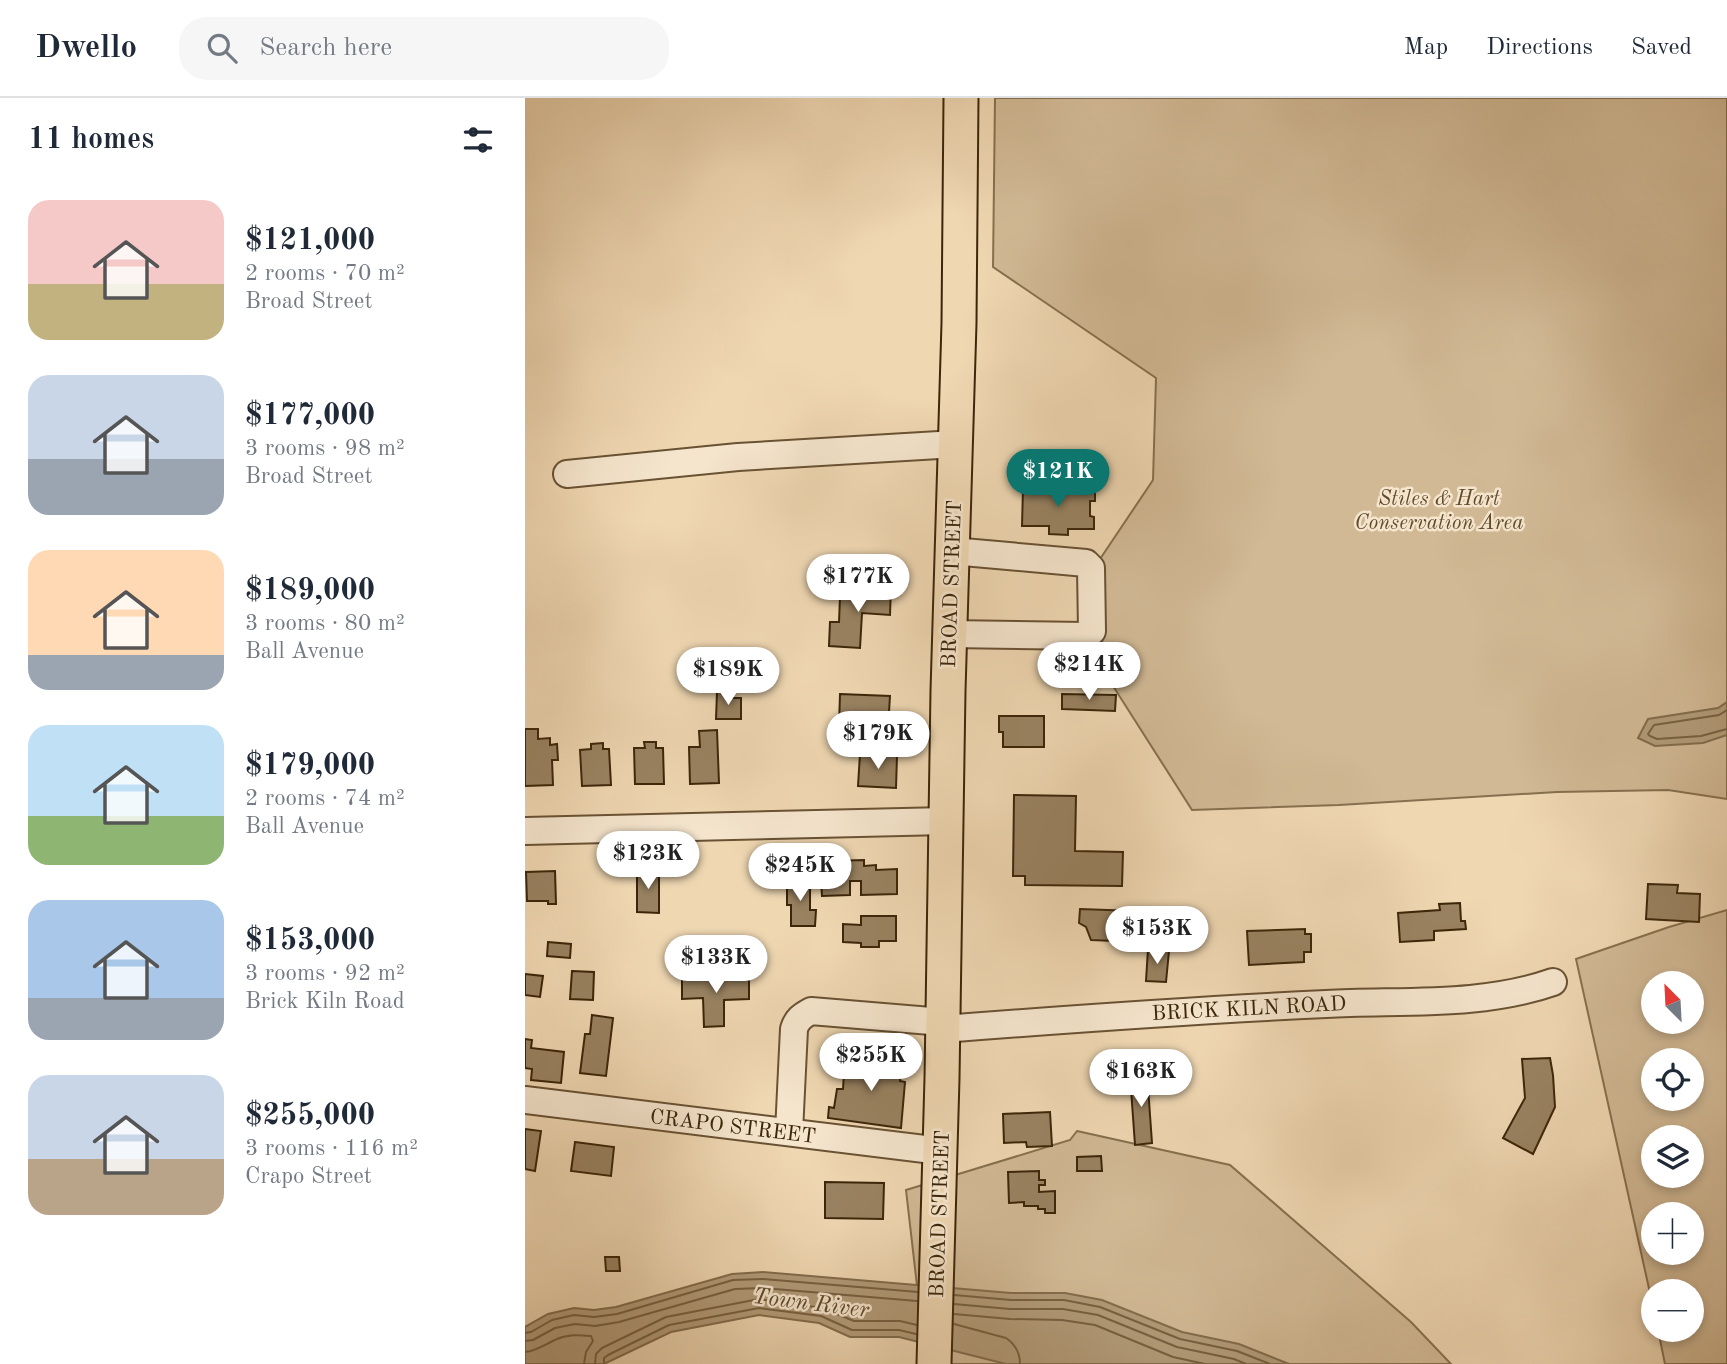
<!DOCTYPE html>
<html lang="en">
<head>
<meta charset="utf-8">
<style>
	:root { --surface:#fff; --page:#f6f6f7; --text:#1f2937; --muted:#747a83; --line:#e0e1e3; --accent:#0f766e }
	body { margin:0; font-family:"Old Standard TT",serif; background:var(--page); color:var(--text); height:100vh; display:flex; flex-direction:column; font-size:26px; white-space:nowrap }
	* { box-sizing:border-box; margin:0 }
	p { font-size:23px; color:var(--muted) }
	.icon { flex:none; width:38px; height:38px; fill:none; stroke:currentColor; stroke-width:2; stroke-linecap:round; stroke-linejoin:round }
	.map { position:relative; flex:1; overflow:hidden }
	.drawer { display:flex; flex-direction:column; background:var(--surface); width:525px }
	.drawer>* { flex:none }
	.needle { width:46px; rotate:336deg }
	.fabs { position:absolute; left:1116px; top:873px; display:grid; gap:14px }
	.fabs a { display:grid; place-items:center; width:63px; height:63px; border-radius:50%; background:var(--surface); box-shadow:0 4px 10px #0003; font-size:35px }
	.price { position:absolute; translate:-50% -60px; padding:0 16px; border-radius:24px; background:#fff; color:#222; font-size:23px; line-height:46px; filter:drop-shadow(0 2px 4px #0008) }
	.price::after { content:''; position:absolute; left:50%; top:42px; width:21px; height:16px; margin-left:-10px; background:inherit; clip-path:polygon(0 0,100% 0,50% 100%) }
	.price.current { background:var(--accent); color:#fff }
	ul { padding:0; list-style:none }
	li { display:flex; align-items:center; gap:21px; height:175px; padding:0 28px }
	li span { display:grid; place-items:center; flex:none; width:196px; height:140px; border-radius:21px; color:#555 }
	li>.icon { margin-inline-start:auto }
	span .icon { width:84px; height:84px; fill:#fffc; stroke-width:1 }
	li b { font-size:30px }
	h2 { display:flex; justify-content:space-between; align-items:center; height:84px; padding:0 28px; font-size:30px }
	header { display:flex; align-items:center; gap:42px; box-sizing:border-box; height:98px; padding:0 35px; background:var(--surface); border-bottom:2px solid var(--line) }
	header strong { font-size:33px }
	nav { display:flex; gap:38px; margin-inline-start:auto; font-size:24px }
	.search { width:490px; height:63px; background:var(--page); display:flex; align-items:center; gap:18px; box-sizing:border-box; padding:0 24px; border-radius:28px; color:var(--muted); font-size:26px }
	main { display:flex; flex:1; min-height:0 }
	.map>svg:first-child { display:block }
	.green { fill:#d1b995; stroke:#86704f; stroke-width:2; fill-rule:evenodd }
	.water { fill:#b29b79; stroke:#836c4c; stroke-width:2 }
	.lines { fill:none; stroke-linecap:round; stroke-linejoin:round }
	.shore { stroke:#776041; stroke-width:2 }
	.building { fill:#998261; stroke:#3c2609; stroke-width:2 }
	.minor-casing { stroke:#695233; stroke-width:30 }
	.major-casing { stroke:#3c2609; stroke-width:37 }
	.minor { stroke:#f5e5cd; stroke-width:26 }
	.major { stroke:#efd7b2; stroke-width:33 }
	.labels { text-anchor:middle; stroke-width:5; stroke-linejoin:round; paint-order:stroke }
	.park-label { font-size:21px; font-style:italic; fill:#614b2c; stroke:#f5e5cd }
	.street-label { font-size:21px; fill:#3c2609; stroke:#f5e5cd }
	.water-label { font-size:23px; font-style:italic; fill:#5f492b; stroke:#f5e5cd }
</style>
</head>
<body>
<header>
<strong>Dwello</strong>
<div class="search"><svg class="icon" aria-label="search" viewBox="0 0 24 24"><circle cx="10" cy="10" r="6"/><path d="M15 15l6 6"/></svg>Search here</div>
<nav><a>Map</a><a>Directions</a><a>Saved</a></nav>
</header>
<main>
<section class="drawer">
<h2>11 homes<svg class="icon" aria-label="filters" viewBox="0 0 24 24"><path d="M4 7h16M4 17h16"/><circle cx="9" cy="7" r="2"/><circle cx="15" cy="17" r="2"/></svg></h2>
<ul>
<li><span style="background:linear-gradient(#f6c9c9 60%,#c2b280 0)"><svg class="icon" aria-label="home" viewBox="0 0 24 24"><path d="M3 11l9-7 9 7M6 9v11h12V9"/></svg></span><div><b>$121,000</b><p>2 rooms · 70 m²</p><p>Broad Street</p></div></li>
<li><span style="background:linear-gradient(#c9d6e8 60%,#9aa5b1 0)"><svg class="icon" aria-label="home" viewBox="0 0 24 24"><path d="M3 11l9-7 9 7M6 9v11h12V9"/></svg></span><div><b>$177,000</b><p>3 rooms · 98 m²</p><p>Broad Street</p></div></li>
<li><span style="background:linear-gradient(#ffd9b3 75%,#9aa5b1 0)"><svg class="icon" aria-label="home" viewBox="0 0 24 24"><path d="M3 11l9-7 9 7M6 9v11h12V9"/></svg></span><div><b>$189,000</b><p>3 rooms · 80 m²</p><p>Ball Avenue</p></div></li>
<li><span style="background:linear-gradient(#bfe0f5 65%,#8fb573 0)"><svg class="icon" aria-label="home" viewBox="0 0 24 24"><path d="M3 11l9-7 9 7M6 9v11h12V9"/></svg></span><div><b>$179,000</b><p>2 rooms · 74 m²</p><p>Ball Avenue</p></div></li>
<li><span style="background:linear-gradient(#a9c7e8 70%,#9aa5b1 0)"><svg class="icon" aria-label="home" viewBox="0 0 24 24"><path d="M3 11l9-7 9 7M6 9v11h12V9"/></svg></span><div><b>$153,000</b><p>3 rooms · 92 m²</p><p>Brick Kiln Road</p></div></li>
<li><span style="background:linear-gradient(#c9d6e8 60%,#b9a48a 0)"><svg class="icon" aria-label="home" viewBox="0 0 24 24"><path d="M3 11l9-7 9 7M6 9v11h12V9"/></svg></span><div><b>$255,000</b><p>3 rooms · 116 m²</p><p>Crapo Street</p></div></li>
</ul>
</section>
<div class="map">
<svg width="1202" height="1266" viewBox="0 0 1202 1266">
	<rect width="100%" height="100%" fill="#efd7b2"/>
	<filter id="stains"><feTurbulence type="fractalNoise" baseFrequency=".00286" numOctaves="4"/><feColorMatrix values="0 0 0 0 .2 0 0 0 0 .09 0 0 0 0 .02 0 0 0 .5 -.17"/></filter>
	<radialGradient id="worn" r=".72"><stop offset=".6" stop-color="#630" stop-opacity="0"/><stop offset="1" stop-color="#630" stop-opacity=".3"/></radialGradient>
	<!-- green -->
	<g class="green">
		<polygon points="470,0 1202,0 1202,701 1143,692 1032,694 814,707 667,712 581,577 569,470 628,382 631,280 468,169"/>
		<path d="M1202 812V1266H1140L1133 1232H1167V1194H1129V1213L1051 861 1144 829ZM1129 886H1167V924H1129ZM1129 962H1167V1001H1129ZM1129 1040H1167V1078H1129ZM1129 1116H1167V1155H1129Z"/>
		<polygon points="552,1033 705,1067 886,1224 926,1266 401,1266 381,1092 545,1042"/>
	</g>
	<!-- water -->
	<g class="water">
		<polygon points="1202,604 1202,637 1178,645 1130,648 1113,640 1123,621 1193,610"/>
		<polygon points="238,1174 486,1195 540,1195 577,1202 657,1234 714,1246 764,1266 481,1266 374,1239 325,1239 294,1225 234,1217 146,1234 79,1266 0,1266 0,1229 23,1216 49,1210 69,1212 91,1209 207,1176"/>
	</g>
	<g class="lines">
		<!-- shore -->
		<g class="shore">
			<polyline points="1202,612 1194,617 1129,627 1123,636 1125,638 1132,641 1176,638 1202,631"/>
			<polyline points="429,1197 486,1202 539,1202 575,1209 655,1241 712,1253 745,1266"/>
			<polyline points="429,1206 485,1211 538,1211 573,1217 652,1249 709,1261 721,1266"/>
			<polyline points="429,1216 485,1221 537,1222 570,1227 648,1259 680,1266"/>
			<path d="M429 1226 481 1240C490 1246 495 1254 495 1266"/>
			<polyline points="0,1235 6,1234 27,1222 49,1217 69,1219 92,1216 208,1182 238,1181 393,1194"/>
			<polyline points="0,1243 8,1242 30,1230 50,1226 70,1228 94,1224 210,1191 238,1190 392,1203"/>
			<path d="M0 1254C13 1253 20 1246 32 1241 43 1236 54 1237 66 1238L68 1243 61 1254 59 1266"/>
			<polyline points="70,1266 71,1256 77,1250 141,1219 234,1201 297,1210 329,1223 375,1223 392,1227"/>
			<polyline points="79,1266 79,1260 83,1257 144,1227 234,1210 296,1218 327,1232 374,1232 391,1236"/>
		</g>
	</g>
	<!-- building -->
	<g class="building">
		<polygon points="498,390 570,391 570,403 565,403 565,418 569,419 569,431 543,431 543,437 524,436 524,428 497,428"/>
		<polygon points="325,487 366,489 365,517 337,515 335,550 304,548 305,524 314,524 315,499 324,500"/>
		<polygon points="192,594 203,594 203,600 216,600 216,621 191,621"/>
		<polygon points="315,596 365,598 363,630 314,628"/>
		<polygon points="537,596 591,597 590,613 537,611"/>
		<polygon points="474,618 519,618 519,649 478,649 478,634 474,634"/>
		<polygon points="0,631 13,631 13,641 25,640 25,647 32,646 33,662 27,662 28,687 0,688"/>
		<polygon points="192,632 194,685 165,686 164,649 175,649 174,633"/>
		<polygon points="119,644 131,644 131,650 138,650 139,686 110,686 109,650 120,650"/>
		<polygon points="78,645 78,651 84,651 86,687 57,688 55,652 66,651 66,646"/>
		<polygon points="335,656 372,658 371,690 333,688"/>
		<polygon points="489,697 551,698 550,753 598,754 597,788 500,787 500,778 488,778"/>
		<polygon points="339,762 339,768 351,767 351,772 372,771 372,796 336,797 336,783 325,783 325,797 297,798 296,783 305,783 304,763"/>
		<polygon points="112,771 134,771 134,815 112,814"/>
		<polygon points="30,773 31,806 23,806 23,803 2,803 1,774"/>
		<polygon points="262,782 285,782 285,812 291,812 290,828 266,828 266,807 262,807"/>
		<polygon points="1123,786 1153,787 1152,795 1175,796 1174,824 1121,821"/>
		<polygon points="935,805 936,823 940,823 941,831 909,833 909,842 875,844 873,815 915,812 914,806"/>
		<polygon points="555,811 610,813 609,832 615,832 614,844 566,842 561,829 554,825"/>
		<polygon points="336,818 371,818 371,843 354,843 354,849 336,849 336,845 318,844 318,826 336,827"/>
		<polygon points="780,831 780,836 786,836 786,854 779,854 779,864 724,867 722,833"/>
		<polygon points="23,844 46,846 45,860 22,858"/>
		<polygon points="623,851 644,853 641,884 621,883"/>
		<polygon points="47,873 69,874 68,902 45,901"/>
		<polygon points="0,876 18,878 15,899 0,897"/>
		<polygon points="224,878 224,901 199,902 199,928 179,929 178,900 157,901 157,880"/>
		<polygon points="67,917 88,920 81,978 55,975 60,936 65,936"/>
		<polygon points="0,941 7,942 6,950 39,954 36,985 6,982 7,971 0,970"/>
		<polygon points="320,959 377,963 375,983 380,984 376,1030 303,1020 304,1009 309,1010 312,991 318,991"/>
		<polygon points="1025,960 1028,977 1030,1009 1008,1056 978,1040 1000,1000 997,961"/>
		<polygon points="622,975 627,1045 610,1047 605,977"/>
		<polygon points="525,1014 527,1048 502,1049 501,1044 479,1045 478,1016"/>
		<polygon points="0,1031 16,1033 10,1073 0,1071"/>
		<polygon points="50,1044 89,1049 86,1078 46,1073"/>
		<polygon points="576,1058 577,1073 552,1073 552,1059"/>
		<polygon points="514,1073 514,1082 520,1082 520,1087 514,1087 514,1094 530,1093 530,1115 520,1115 520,1111 513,1111 513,1108 499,1108 499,1104 484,1105 483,1074"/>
		<polygon points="300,1084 359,1085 358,1121 300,1120"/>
		<polygon points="80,1159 94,1159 95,1173 81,1173"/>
	</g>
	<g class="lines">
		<defs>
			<g id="minor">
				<polyline points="42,376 213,359 431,346"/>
				<polyline points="424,536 561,538 567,533 566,470 561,465 427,453"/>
				<polyline points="0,733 421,723"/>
				<path d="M418 931C546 921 673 912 801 906 876 902 957 909 1028 884"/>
				<polyline points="0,1002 416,1053"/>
				<path d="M264 1034 269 931C272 921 277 918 286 913L418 924"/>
			</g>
			<polyline id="major" points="409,1266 417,980 423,593 434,225 436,0"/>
		</defs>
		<!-- minor casing -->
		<use href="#minor" class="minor-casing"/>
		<!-- major casing -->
		<use href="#major" class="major-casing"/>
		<!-- minor -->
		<use href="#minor" class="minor"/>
		<!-- major -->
		<use href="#major" class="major"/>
	</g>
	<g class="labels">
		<!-- park labels -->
		<g class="park-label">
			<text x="914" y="407">Stiles &amp; Hart<tspan x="914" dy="24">Conservation Area</tspan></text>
		</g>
		<!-- street labels -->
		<g class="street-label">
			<text transform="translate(426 486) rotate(-88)" y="7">BROAD STREET</text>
			<text transform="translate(724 910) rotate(-3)" y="7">BRICK KILN ROAD</text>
			<text transform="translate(208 1028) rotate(7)" y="7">CRAPO STREET</text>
			<text transform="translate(414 1116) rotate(-88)" y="7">BROAD STREET</text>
		</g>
		<!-- water labels -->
		<g class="water-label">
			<text transform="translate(286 1204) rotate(7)" y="8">Town River</text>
		</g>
	</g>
	<rect width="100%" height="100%" filter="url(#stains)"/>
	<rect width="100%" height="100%" fill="url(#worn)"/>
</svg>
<div class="fabs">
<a><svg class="needle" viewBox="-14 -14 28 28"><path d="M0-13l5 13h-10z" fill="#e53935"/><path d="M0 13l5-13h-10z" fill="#747a83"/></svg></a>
<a><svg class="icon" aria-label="locate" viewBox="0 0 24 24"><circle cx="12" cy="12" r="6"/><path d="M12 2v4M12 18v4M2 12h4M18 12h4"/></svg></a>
<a><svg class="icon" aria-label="layers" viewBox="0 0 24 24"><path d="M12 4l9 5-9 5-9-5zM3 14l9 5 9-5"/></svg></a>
<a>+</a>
<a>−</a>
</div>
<b class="price current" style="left:533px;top:411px">$121K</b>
<b class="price" style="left:333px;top:516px">$177K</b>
<b class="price" style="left:564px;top:604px">$214K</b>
<b class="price" style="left:203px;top:609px">$189K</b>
<b class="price" style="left:353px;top:673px">$179K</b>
<b class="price" style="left:123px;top:793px">$123K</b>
<b class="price" style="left:275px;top:805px">$245K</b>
<b class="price" style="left:632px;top:868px">$153K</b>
<b class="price" style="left:191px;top:897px">$133K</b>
<b class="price" style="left:346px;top:995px">$255K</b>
<b class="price" style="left:616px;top:1011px">$163K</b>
</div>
</main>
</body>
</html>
